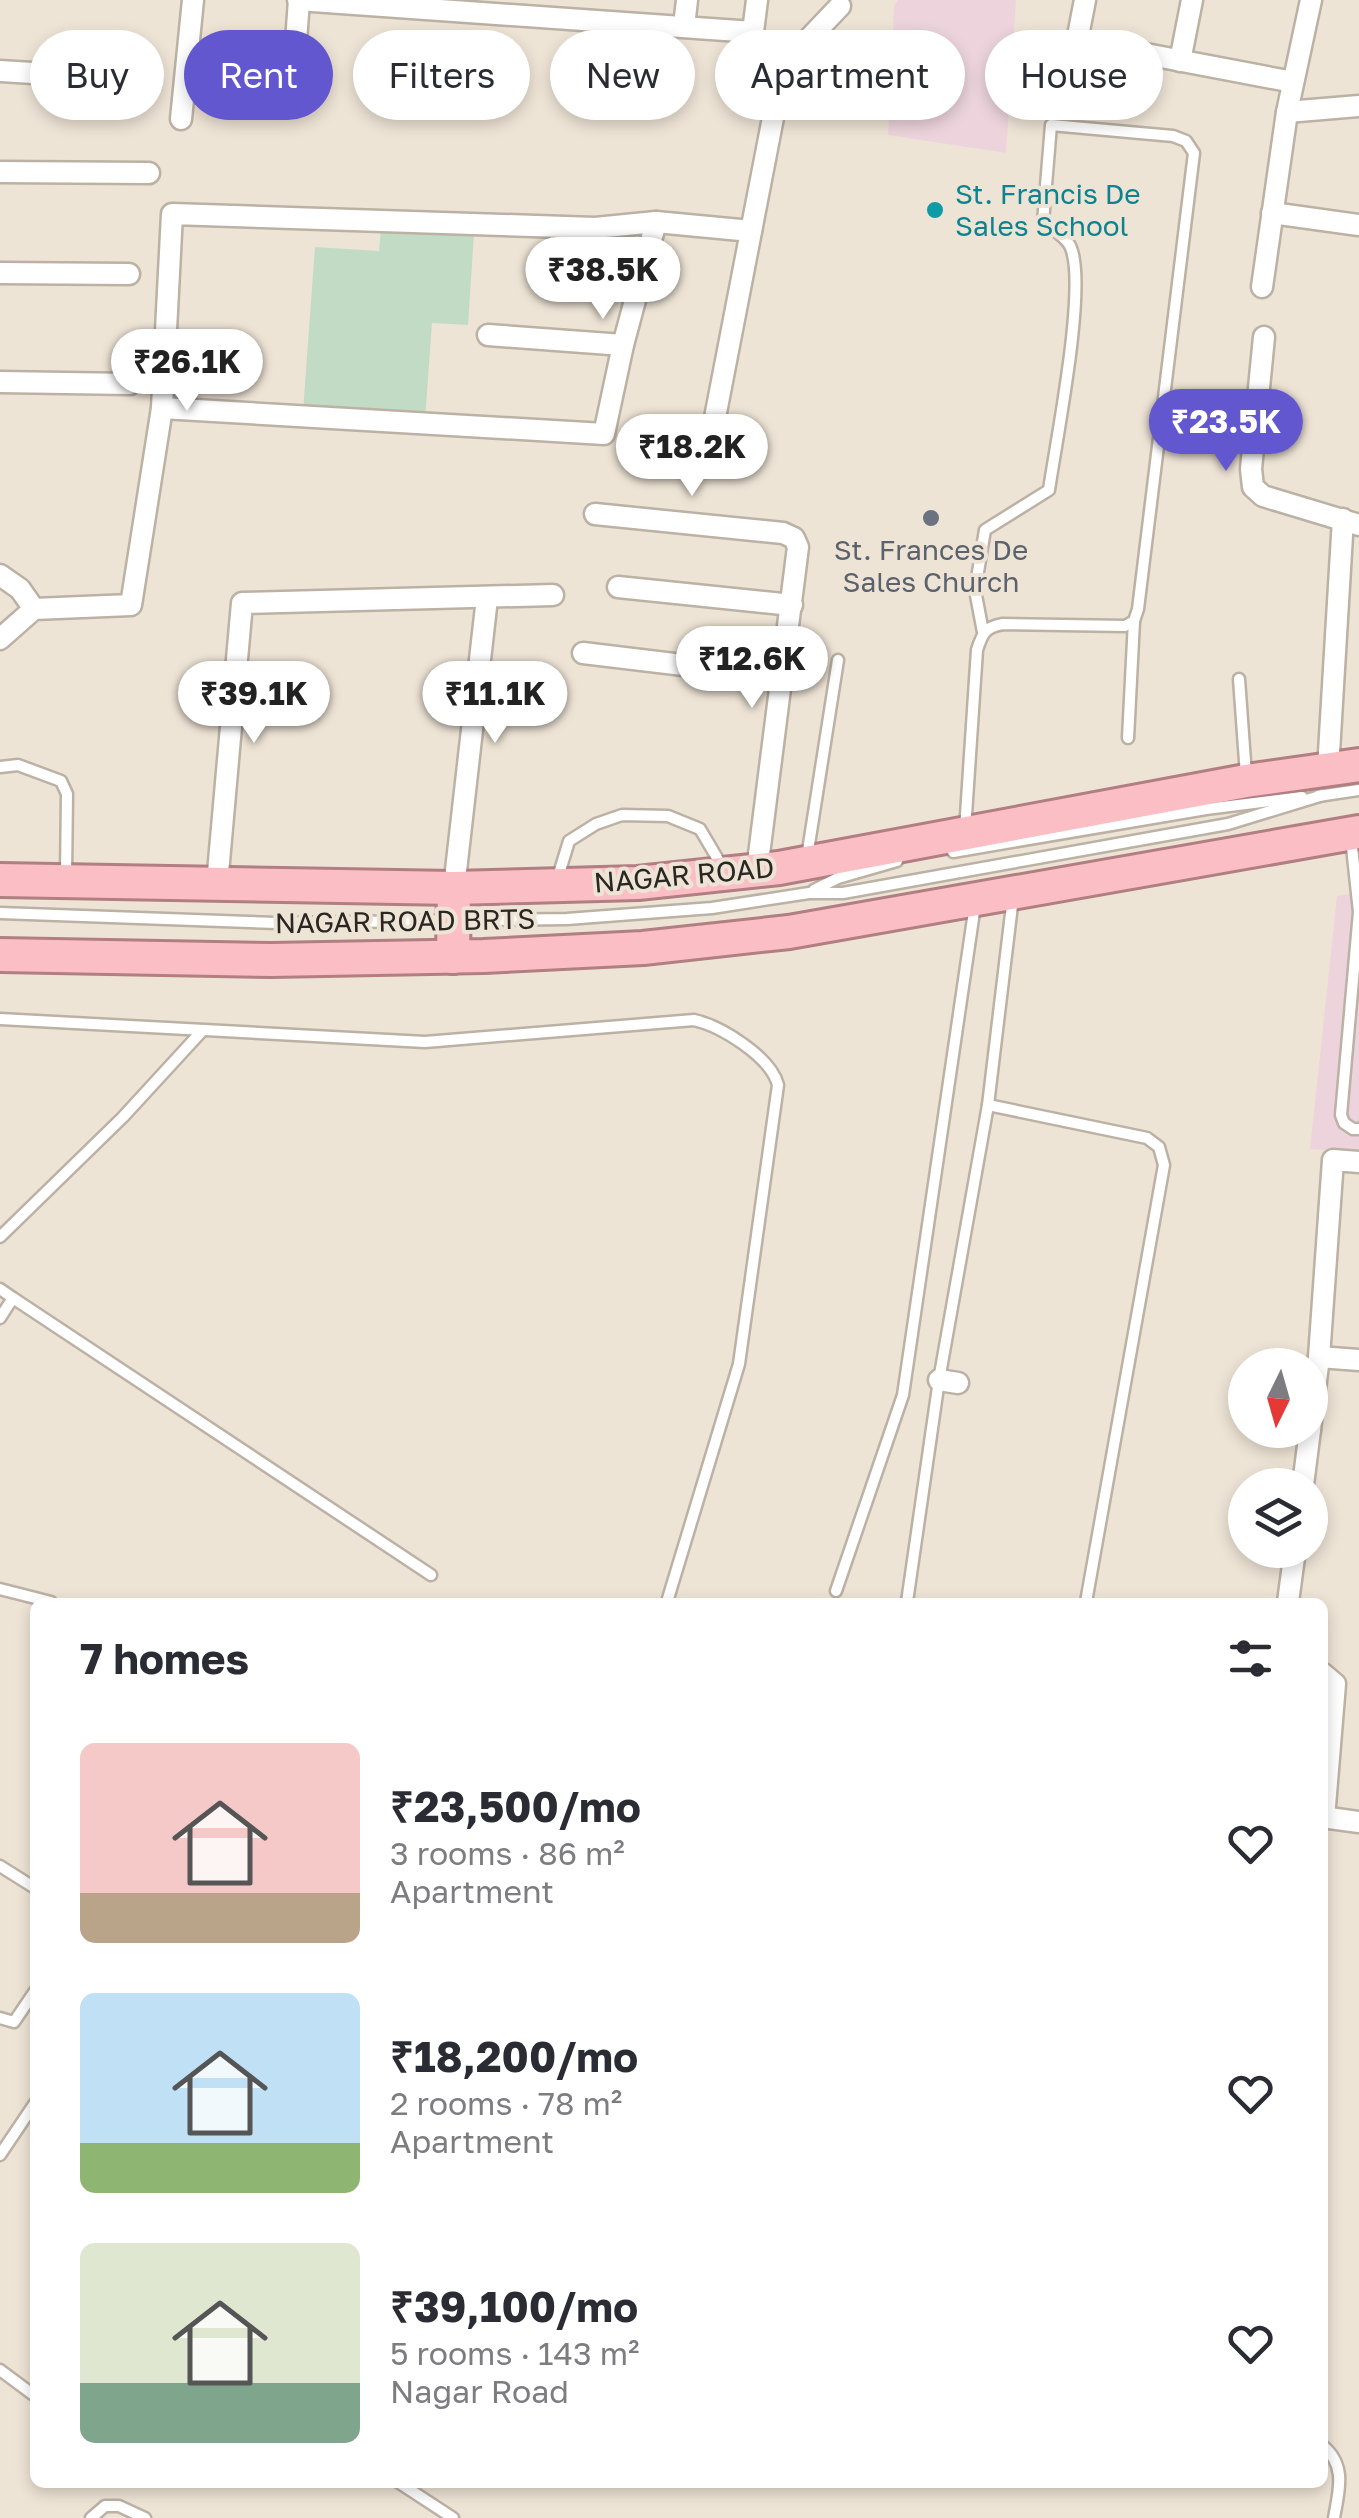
<!DOCTYPE html>
<html lang="en">
<head>
<meta charset="utf-8">
<style>
	:root { --surface:#fff; --page:#f2f2f3; --text:#2b2b33; --muted:#7c7c81; --accent:#6357d0 }
	body { margin:0; font-family:"Golos Text",sans-serif; background:var(--page); color:var(--text); height:100vh; display:flex; flex-direction:column; font-size:38px; white-space:nowrap }
	* { box-sizing:border-box; margin:0 }
	p { font-size:32px; color:var(--muted) }
	.icon { flex:none; width:55px; height:55px; fill:none; stroke:currentColor; stroke-width:2; stroke-linecap:round; stroke-linejoin:round }
	.map { position:relative; flex:1; overflow:hidden }
	.details { position:absolute; left:30px; top:1598px; width:1298px; height:890px; display:flex; flex-direction:column; background:var(--surface); border-radius:15px; box-shadow:0 5px 15px #0003 }
	.details>* { flex:none }
	.top-card { position:absolute; left:30px; top:30px; width:1300px; height:90px; display:flex; gap:20px }
	.needle { width:65px; rotate:185deg }
	.tools { position:absolute; left:1228px; top:1348px; display:grid; gap:20px }
	.tools a { display:grid; place-items:center; width:100px; height:100px; border-radius:50%; background:var(--surface); box-shadow:0 5px 15px #0003; font-size:50px }
	.price { position:absolute; translate:-50% -85px; padding:0 22px; border-radius:35px; background:#fff; color:#222; font-size:32px; line-height:65px; filter:drop-shadow(0 2px 5px #0008) }
	.price::after { content:''; position:absolute; left:50%; top:60px; width:30px; height:22px; margin-left:-15px; background:inherit; clip-path:polygon(0 0,100% 0,50% 100%) }
	.price.active { background:var(--accent); color:#fff }
	ul { padding:0; list-style:none }
	li { display:flex; align-items:center; gap:30px; height:250px; padding:0 50px }
	li span { display:grid; place-items:center; flex:none; width:280px; height:200px; border-radius:15px; color:#555 }
	li>.icon { margin-inline-start:auto }
	span .icon { width:120px; height:120px; fill:#fffc; stroke-width:1 }
	li b { font-size:42px }
	h2 { display:flex; justify-content:space-between; align-items:center; height:120px; padding:0 50px; font-size:42px }
	.tag { padding:0 35px; border-radius:45px; background:var(--surface); box-shadow:0 5px 15px #0003; font-size:35px; line-height:90px }
	.tag.active { background:var(--accent); color:#fff }
	.map>svg:first-child { display:block }
	.commercial { fill:#edd4dc }
	.green { fill:#c2dbc4 }
	.lines { fill:none; stroke-linecap:round; stroke-linejoin:round }
	.service-casing { stroke:#bbb1a4; stroke-width:15 }
	.minor-casing { stroke:#bbb1a4; stroke-width:25 }
	.trunk-casing { stroke:#b17e81; stroke-width:38 }
	.service { stroke:#fff; stroke-width:10 }
	.minor { stroke:#fff; stroke-width:20 }
	.trunk { stroke:#fabec4; stroke-width:32 }
	.culture-dot { fill:#0f9aa8; stroke:#eee4d6; stroke-width:4 }
	.worship-dot { fill:#6b7280; stroke:#eee4d6; stroke-width:4 }
	.labels { text-anchor:middle; stroke-width:8; stroke-linejoin:round; paint-order:stroke }
	.culture-label { font-size:28px; fill:#0d838f; stroke:#eee4d6; text-anchor:start }
	.worship-label { font-size:28px; fill:#5b616d; stroke:#eee4d6 }
	.street-label { font-size:28px; fill:#2a2621; stroke:#eee4d6 }
</style>
</head>
<body>
<div class="map">
<svg width="1359" height="2518" viewBox="0 0 1359 2518">
	<rect width="100%" height="100%" fill="#eee4d6"/>
	<!-- commercial -->
	<g class="commercial">
		<polygon points="898,0 1016,0 1006,153 888,135 894,5"/>
		<polygon points="1359,893 1359,1153 1310,1149 1337,896"/>
	</g>
	<!-- green -->
	<polygon class="green" points="381,228 474,234 468,325 432,323 425,420 303,411 315,247 379,251"/>
	<g class="lines">
		<defs>
			<g id="service">
				<polyline points="1239,679 1246,775"/>
				<polyline points="1128,738 1134,621"/>
				<polyline points="0,767 18,765 61,781 67,794 66,875"/>
				<polyline points="1318,796 1359,790"/>
				<path d="M965 830 977 650C982 634 985 627 1003 624L1125 626 1134 621 1138 609 1194 153 1186 141 1173 136 1051 125 1043 222C1052 229 1067 237 1071 248 1087 288 1056 441 1049 490L985 530 975 590 983 632"/>
				<polyline points="1351,838 1359,912 1341,1115 1344,1123 1353,1129 1359,1129"/>
				<polyline points="953,852 1206,809 1302,797"/>
				<polyline points="807,857 838,660"/>
				<polyline points="558,877 569,841 596,824 622,815 668,816 700,829 723,868"/>
				<polyline points="814,890 838,878 897,861"/>
				<polyline points="0,913 277,923 567,919 712,908 809,893 843,893 1228,824 1323,795"/>
				<path d="M0 1019 425 1042 694 1020C721 1026 771 1057 778 1085L739 1364 667 1602"/>
				<polyline points="988,1105 1147,1138 1159,1147 1164,1165 1086,1602"/>
				<polyline points="0,1237 123,1117 202,1031"/>
				<polyline points="0,1289 13,1298"/>
				<polyline points="0,1318 13,1298 431,1575"/>
				<polyline points="0,1589 51,1602"/>
				<polyline points="836,1591 903,1395 975,905"/>
				<polyline points="907,1602 939,1380 988,1105 1013,897"/>
				<polyline points="0,1866 35,1888"/>
				<polyline points="0,2018 14,2022 35,1991"/>
				<polyline points="0,2155 35,2103"/>
				<polyline points="0,2370 35,2396"/>
				<path d="M1322 2445C1347 2465 1339 2490 1334 2518"/>
				<polyline points="398,2482 453,2518"/>
				<polyline points="91,2518 105,2506 119,2506 145,2518"/>
			</g>
			<g id="minor">
				<polyline points="298,0 753,32 757,0"/>
				<polyline points="1085,0 1077,41 1293,82"/>
				<polyline points="684,26 687,0"/>
				<polyline points="1180,61 1192,0"/>
				<polyline points="294,69 299,0"/>
				<polyline points="0,71 49,74"/>
				<polyline points="1287,112 1359,106"/>
				<polyline points="181,119 193,0"/>
				<polyline points="0,172 149,173"/>
				<polyline points="1272,213 1359,225"/>
				<polyline points="0,273 129,274"/>
				<polyline points="1262,287 1287,112 1311,0"/>
				<polyline points="488,335 623,345"/>
				<polyline points="1264,337 1251,469 1253,487 1263,496 1359,525"/>
				<polyline points="0,382 130,384"/>
				<polyline points="162,408 604,434 623,345 656,222"/>
				<polyline points="707,459 783,66 840,6"/>
				<polyline points="595,514 783,533 794,538 798,547 757,870"/>
				<polyline points="0,575 20,589 34,609"/>
				<polyline points="618,587 792,605"/>
				<polyline points="0,639 34,609 131,605 162,408 172,214 595,228 656,222 751,231"/>
				<polyline points="583,653 783,677"/>
				<polyline points="1328,769 1343,519"/>
				<polyline points="217,884 242,603 553,595"/>
				<polyline points="454,888 487,598"/>
				<polyline points="1319,1357 1359,1360"/>
				<polyline points="939,1380 958,1383"/>
				<polyline points="1310,1430 1319,1357 1333,1160 1359,1162"/>
				<polyline points="1303,1485 1310,1430"/>
				<polyline points="1288,1602 1295,1550"/>
				<polyline points="1322,1673 1335,1684 1324,1818"/>
				<polyline points="1322,1817 1359,1822"/>
			</g>
			<g id="trunk">
				<polyline points="0,880 454,888 638,883 779,868 1246,781 1359,765"/>
				<polyline points="0,955 271,960 484,956 643,948 789,932 1359,832"/>
				<polyline points="453,957 454,888"/>
			</g>
		</defs>
		<!-- service casing -->
		<use href="#service" class="service-casing"/>
		<!-- minor casing -->
		<use href="#minor" class="minor-casing"/>
		<!-- trunk casing -->
		<use href="#trunk" class="trunk-casing"/>
		<!-- service -->
		<use href="#service" class="service"/>
		<!-- minor -->
		<use href="#minor" class="minor"/>
		<!-- trunk -->
		<use href="#trunk" class="trunk"/>
	</g>
	<!-- markers -->
	<circle class="culture-dot" cx="935" cy="210" r="10"/>
	<circle class="worship-dot" cx="931" cy="518" r="10"/>
	<g class="labels">
		<!-- culture labels -->
		<g class="culture-label">
			<text x="955" y="204">St. Francis De<tspan x="955" dy="32">Sales School</tspan></text>
		</g>
		<!-- worship labels -->
		<g class="worship-label">
			<text x="931" y="560">St. Frances De<tspan x="931" dy="32">Sales Church</tspan></text>
		</g>
		<!-- street labels -->
		<g class="street-label">
			<text transform="translate(684 875) rotate(-5)" y="10">NAGAR ROAD</text>
			<text transform="translate(405 921) rotate(-1)" y="10">NAGAR ROAD BRTS</text>
		</g>
	</g>
</svg>
<div class="tools">
<a><svg class="needle" viewBox="-14 -14 28 28"><path d="M0-13l5 13h-10z" fill="#e53935"/><path d="M0 13l5-13h-10z" fill="#7c7c81"/></svg></a>
<a><svg class="icon" aria-label="layers" viewBox="0 0 24 24"><path d="M12 4l9 5-9 5-9-5zM3 14l9 5 9-5"/></svg></a>
</div>
<b class="price" style="left:603px;top:322px">₹38.5K</b>
<b class="price" style="left:187px;top:414px">₹26.1K</b>
<b class="price active" style="left:1226px;top:474px">₹23.5K</b>
<b class="price" style="left:692px;top:499px">₹18.2K</b>
<b class="price" style="left:752px;top:711px">₹12.6K</b>
<b class="price" style="left:254px;top:746px">₹39.1K</b>
<b class="price" style="left:495px;top:746px">₹11.1K</b>
<div class="top-card">
<a class="tag">Buy</a>
<a class="tag active">Rent</a>
<a class="tag">Filters</a>
<a class="tag">New</a>
<a class="tag">Apartment</a>
<a class="tag">House</a>
</div>
<section class="details">
<h2>7 homes<svg class="icon" aria-label="filters" viewBox="0 0 24 24"><path d="M4 7h16M4 17h16"/><circle cx="9" cy="7" r="2"/><circle cx="15" cy="17" r="2"/></svg></h2>
<ul>
<li><span style="background:linear-gradient(#f6c9c9 75%,#b9a48a 0)"><svg class="icon" aria-label="home" viewBox="0 0 24 24"><path d="M3 11l9-7 9 7M6 9v11h12V9"/></svg></span><div><b>₹23,500/mo</b><p>3 rooms · 86 m²</p><p>Apartment</p></div><svg class="icon" aria-label="heart" viewBox="0 0 24 24"><path d="M12 20l-8-8c-3-5 5-10 8-4 3-6 11-1 8 4z"/></svg></li>
<li><span style="background:linear-gradient(#bfe0f5 75%,#8fb573 0)"><svg class="icon" aria-label="home" viewBox="0 0 24 24"><path d="M3 11l9-7 9 7M6 9v11h12V9"/></svg></span><div><b>₹18,200/mo</b><p>2 rooms · 78 m²</p><p>Apartment</p></div><svg class="icon" aria-label="heart" viewBox="0 0 24 24"><path d="M12 20l-8-8c-3-5 5-10 8-4 3-6 11-1 8 4z"/></svg></li>
<li><span style="background:linear-gradient(#dfe7d0 70%,#7fa58c 0)"><svg class="icon" aria-label="home" viewBox="0 0 24 24"><path d="M3 11l9-7 9 7M6 9v11h12V9"/></svg></span><div><b>₹39,100/mo</b><p>5 rooms · 143 m²</p><p>Nagar Road</p></div><svg class="icon" aria-label="heart" viewBox="0 0 24 24"><path d="M12 20l-8-8c-3-5 5-10 8-4 3-6 11-1 8 4z"/></svg></li>
</ul>
</section>
</div>
</body>
</html>
